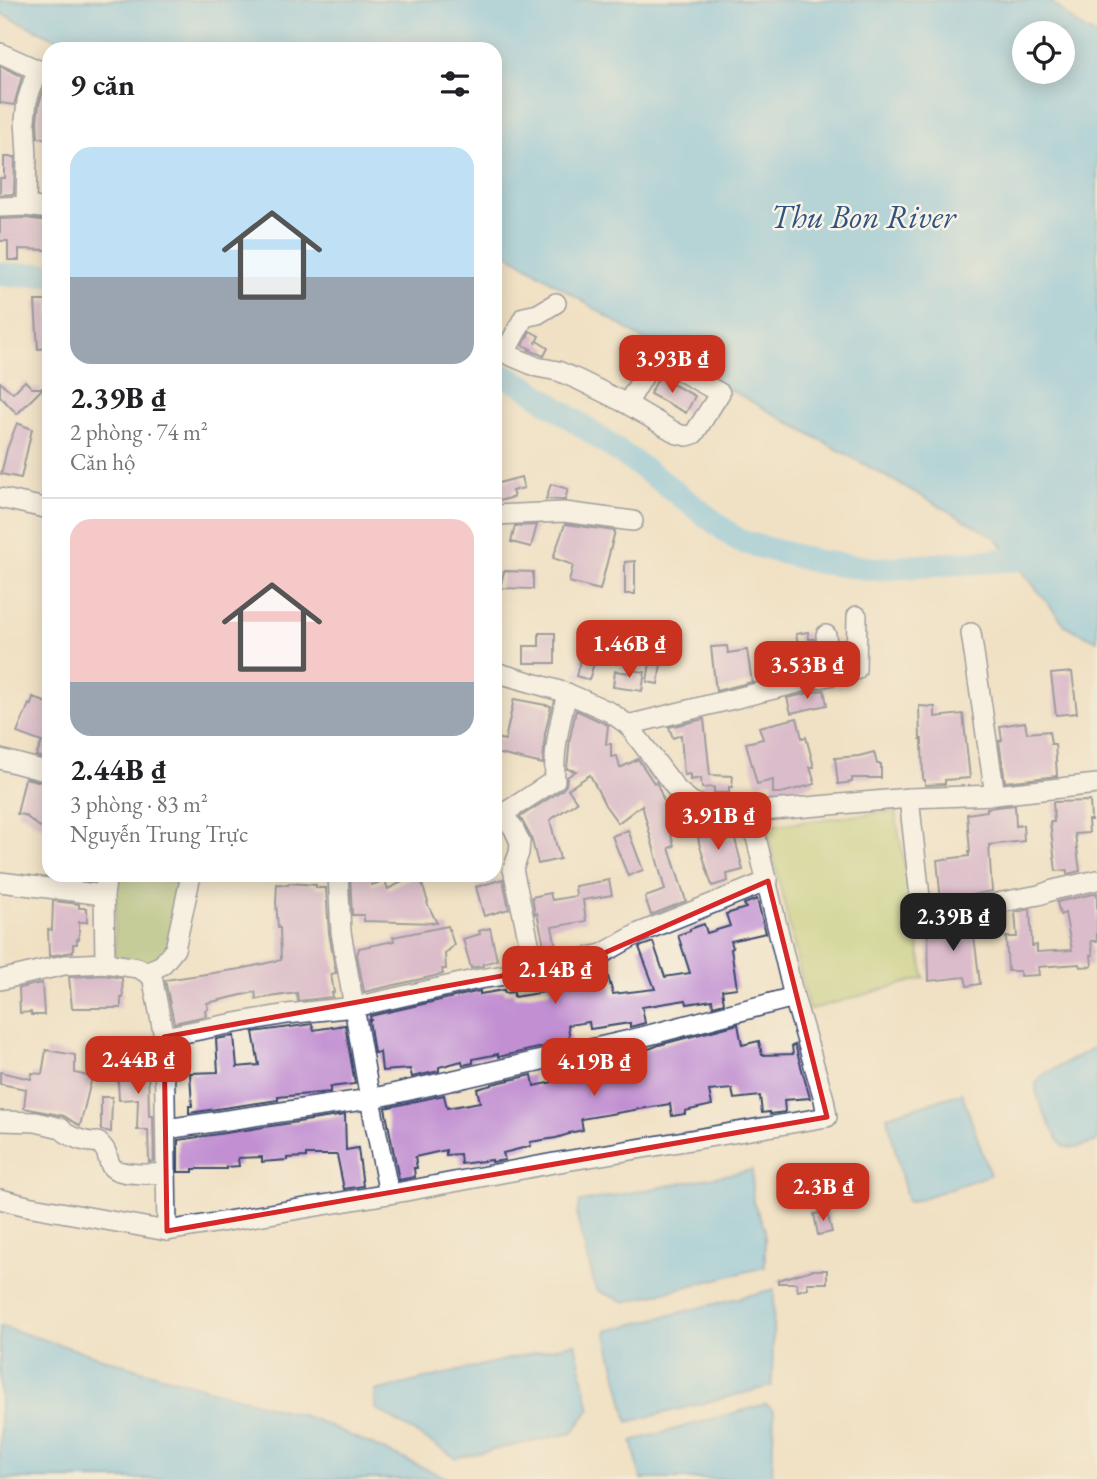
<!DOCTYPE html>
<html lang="vi">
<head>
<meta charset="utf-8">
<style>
	:root { --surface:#fff; --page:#f6f6f6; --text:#202124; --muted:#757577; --line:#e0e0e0; --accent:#c8321e }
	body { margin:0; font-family:"EB Garamond",serif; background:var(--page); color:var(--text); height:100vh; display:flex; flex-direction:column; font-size:26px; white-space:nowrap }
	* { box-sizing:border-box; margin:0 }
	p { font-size:23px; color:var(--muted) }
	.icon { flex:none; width:38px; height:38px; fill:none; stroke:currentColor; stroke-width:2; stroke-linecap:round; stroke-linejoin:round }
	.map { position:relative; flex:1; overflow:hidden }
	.drawer { position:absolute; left:42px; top:42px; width:460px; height:840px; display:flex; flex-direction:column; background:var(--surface); border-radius:21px; box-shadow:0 4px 18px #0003 }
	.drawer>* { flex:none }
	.buttons { position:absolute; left:1012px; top:21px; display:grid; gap:14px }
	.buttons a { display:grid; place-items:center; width:63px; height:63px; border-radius:50%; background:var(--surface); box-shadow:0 4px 18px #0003; font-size:35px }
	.price { position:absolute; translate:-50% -60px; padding:0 16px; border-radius:14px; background:var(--accent); color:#fff; font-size:23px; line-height:46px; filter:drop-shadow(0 2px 4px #0008) }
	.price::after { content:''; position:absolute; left:50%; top:42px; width:21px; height:16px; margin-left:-10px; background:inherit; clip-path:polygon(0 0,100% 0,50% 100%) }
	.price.on { background:#222; color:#fff }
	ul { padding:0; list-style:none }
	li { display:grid; align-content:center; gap:14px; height:371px; padding:0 28px }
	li+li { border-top:2px solid var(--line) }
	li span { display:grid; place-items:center; height:217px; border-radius:21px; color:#555 }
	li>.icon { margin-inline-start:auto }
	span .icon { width:126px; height:126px; fill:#fffc; stroke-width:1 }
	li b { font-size:30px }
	h2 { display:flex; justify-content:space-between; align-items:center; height:84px; padding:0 28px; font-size:30px }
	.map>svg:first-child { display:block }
	.green { fill:#b7ce72; stroke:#697e68; stroke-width:2 }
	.forest { fill:#91b164; stroke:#567061; stroke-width:2 }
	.water { fill:#6fc2eb; stroke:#4578a4; stroke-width:2; fill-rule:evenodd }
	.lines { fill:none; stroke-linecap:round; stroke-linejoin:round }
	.river { stroke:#6fc2eb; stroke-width:24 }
	.building { fill:#c18fd2 }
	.minor-casing { stroke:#3b4a6d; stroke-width:22 }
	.minor { stroke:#fff; stroke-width:19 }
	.marked { fill:none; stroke:#d62828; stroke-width:5; stroke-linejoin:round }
	.labels { text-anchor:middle; stroke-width:5; stroke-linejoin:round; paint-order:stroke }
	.water-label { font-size:33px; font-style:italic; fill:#305481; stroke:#f7f3e8 }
</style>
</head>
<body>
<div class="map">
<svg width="1097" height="1479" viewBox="0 0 1097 1479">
	<rect width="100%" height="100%" fill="#f7f3e8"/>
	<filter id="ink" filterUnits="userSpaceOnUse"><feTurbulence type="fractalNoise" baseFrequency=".0143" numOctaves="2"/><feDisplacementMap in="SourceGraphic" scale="14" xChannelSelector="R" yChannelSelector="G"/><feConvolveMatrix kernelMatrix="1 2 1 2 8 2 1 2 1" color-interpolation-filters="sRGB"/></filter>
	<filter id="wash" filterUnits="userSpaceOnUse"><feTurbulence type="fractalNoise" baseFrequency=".00686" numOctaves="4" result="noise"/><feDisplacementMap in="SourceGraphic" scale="28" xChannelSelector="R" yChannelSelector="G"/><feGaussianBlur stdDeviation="1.57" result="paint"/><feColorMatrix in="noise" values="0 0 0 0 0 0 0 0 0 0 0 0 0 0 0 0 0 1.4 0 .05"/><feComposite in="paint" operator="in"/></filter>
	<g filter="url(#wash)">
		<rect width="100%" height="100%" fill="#f1e1c4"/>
		<!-- green -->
		<polygon class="green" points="895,811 924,978 809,1010 766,826"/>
		<!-- forest -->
		<polygon class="forest" points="116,875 131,875 185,884 175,949 152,970 114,958"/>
		<!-- water -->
		<g class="water">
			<path d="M0 0H1049L1079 26 1097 36V641L1066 626 995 537 668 355 505 252 495 244V49H78L0 13ZM1024 33H1062V72H1024Z"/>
			<path d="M1097 1046V1141C1088 1144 1074 1151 1064 1146 1056 1141 1035 1096 1036 1086 1036 1081 1038 1080 1041 1076Z"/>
			<polygon points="962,1093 990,1175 908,1203 887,1116"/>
			<polygon points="752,1170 753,1202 765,1229 765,1267 625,1302 596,1290 579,1226 577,1213 580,1202"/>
			<polygon points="774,1289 772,1386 628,1422 606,1331"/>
			<polygon points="0,1326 141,1370 311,1418 449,1479 0,1479"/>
			<polygon points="575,1343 590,1409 572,1433 456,1458 375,1408 375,1391"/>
			<polygon points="766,1404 774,1411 772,1479 641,1479 632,1441"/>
		</g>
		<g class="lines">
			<!-- river -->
			<g class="river">
				<polyline points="0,274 13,275 49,274"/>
				<polyline points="495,372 525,386 661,481 739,541 818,562 876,569 1034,558 1097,540"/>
			</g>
		</g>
		<g id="blocks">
			<!-- building -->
			<g class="building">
				<polygon points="0,66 22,76 14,105 0,103"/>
				<polygon points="45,86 49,86 49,139 38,138 37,120 39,104"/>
				<polygon points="4,157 15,157 14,194 0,195 0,178 4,178"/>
				<polygon points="25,218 49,221 48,250 19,249 19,260 8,260 8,241 0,241 0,219"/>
				<polygon points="35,301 49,301 49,348 38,349"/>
				<polygon points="530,331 539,336 535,344 537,341 548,348 544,356 529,350 531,349 523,345"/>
				<polygon points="659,377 695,396 686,413 650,394"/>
				<polygon points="25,381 32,388 43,388 17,414 0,396 0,382 13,393"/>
				<polygon points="17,423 32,429 21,478 1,474 7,449"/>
				<polygon points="521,477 524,488 512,491 514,497 495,502 495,484"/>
				<polygon points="551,484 568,489 565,500 546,499"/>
				<polygon points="565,524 615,531 600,590 569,582 573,565 553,558"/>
				<polygon points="537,525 531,547 511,542 515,526"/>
				<polygon points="635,561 635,594 625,594 625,562"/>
				<polygon points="504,571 533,572 533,589 500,588"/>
				<polygon points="808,632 809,639 814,639 817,662 812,663 813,667 774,676 768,657 799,649 796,634"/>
				<polygon points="539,633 555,633 555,663 524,663 524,646 539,646"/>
				<polygon points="585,643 599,646 589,680 576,676"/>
				<polygon points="727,646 728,653 747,650 752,682 716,691 711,647"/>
				<polygon points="651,655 662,657 658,684 647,682"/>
				<polygon points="631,670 645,672 642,691 613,687 615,671 630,673"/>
				<polygon points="1072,672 1077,713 1056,715 1051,674"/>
				<polygon points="824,690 827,705 791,713 787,698"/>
				<polygon points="33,697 49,704 49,759 36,756 42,742 17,733 29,704 31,705"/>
				<polygon points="514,699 551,706 545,734 543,764 495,753 495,738 505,740"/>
				<polygon points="919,706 935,707 935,717 963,714 970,778 945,780 945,784 925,785 925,780 923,780 922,739 920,739"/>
				<polygon points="576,710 608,725 606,744 611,744 611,757 617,756 620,768 638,759 654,783 656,782 658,786 665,804 663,805 674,846 669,848 686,901 651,915 645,897 665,890 642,805 618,823 605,805 590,775 568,789 577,802 550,820 560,859 538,864 531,837 520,817 562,790 566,785 567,777 576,771 567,769 570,738"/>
				<polygon points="797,718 802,738 806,737 814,767 810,767 815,784 781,793 773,793 773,780 757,784 746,743 763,739 759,727"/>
				<polygon points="704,719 710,775 733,776 732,787 729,787 729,793 714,793 714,787 702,788 701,778 690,780 690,774 684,775 681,735 673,738 669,727"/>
				<polygon points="1025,722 1027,733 1049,731 1051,744 1055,744 1057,776 1005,782 999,741 1002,740 1000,726"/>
				<polygon points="874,752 877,764 881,764 881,778 852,778 852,782 838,784 835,758 859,756"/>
				<polygon points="25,778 49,784 49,820 44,826 43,824 40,827 24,815 17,814"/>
				<polygon points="1090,801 1091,820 1088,820 1089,833 1075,834 1080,871 1067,874 1067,870 1056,871 1050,822 1054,822 1053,802"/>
				<polygon points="1015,805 1016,826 1023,825 1024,841 989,845 992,891 941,901 937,860 969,856 969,852 970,852 967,814 987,811 987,808"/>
				<polygon points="702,818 717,821 717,840 735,839 743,870 727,874 728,881 712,886 699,843 696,819"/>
				<polygon points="628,830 643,870 628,876 612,836"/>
				<polygon points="350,875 372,875 372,885 385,881 388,889 408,879 406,875 419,875 428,902 427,903 437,923 364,921 364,915 352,915"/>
				<polygon points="503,879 509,909 484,916 476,887"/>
				<polygon points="609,880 612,895 583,900 586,921 552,927 557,952 546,954 537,913 535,914 532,897 550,893 552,900 576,896 575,886"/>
				<polygon points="289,883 316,885 316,888 326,888 329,933 336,973 331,974 334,993 332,993 333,997 298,1001 297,993 256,999 255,992 207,1003 208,1009 205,1010 206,1016 174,1023 165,980 240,969 281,960 280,928 278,928 276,902 277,884 288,885"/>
				<polygon points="1097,893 1097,941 1091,941 1093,955 1091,955 1092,966 1080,967 1079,964 1038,967 1039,975 1020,976 1020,971 1008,971 1006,937 1017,937 1015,912 1030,909 1032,946 1037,945 1037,952 1072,950 1065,913 1060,915 1057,902"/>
				<polygon points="757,899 766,933 731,941 733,948 731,949 737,988 722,990 724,1003 713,1006 712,1000 687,1004 686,1000 642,1007 645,1023 630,1027 630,1023 590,1029 589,1022 568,1025 570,1041 498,1057 498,1054 473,1059 473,1063 463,1065 462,1061 439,1067 439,1071 412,1077 410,1069 382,1071 380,1052 374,1053 369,1020 371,1020 370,1016 476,992 480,991 480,994 504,990 505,993 514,992 514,997 551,991 548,980 605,966 613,994 655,989 639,947 653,942 665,977 690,973 678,935 690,931 690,929 704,924 707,933 730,926 726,914 746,908 744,904"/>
				<polygon points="53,901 79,904 79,908 87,908 87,922 79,922 79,939 77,939 77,944 73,944 73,952 49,956 48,929 52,930"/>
				<polygon points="972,920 980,984 967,986 965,977 929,981 928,929 948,928 948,925"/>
				<polygon points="448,926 454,945 445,954 446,969 442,969 443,974 364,992 357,955 359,948 394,941 393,937"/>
				<polygon points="490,928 497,960 483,964 483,966 471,968 463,939 480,934 479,931"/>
				<polygon points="104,975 122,978 123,998 121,998 121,1008 72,1008 69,977"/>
				<polygon points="42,983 44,1015 31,1015 31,1012 20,1013 19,988"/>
				<polygon points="312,1024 314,1030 345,1025 355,1084 330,1087 330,1092 278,1097 278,1100 189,1113 189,1106 192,1106 190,1073 218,1072 216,1039 234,1036 237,1067 259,1065 253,1032"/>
				<polygon points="738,1024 742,1045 759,1041 762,1055 793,1054 792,1046 795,1045 810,1098 784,1100 785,1112 770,1114 770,1112 762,1113 760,1096 734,1099 732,1089 709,1091 712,1105 685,1111 685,1114 672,1116 670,1104 581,1119 583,1130 569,1133 569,1134 556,1138 530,1142 531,1146 503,1153 505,1160 492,1162 492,1160 461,1164 460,1154 446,1155 446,1150 415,1157 417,1168 414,1168 415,1177 399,1180 385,1108 444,1095 447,1108 480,1102 477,1089 492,1085 492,1084 532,1075 534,1086 568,1079 565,1067 576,1065 577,1066 602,1059 603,1062 636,1054 659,1045"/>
				<polygon points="46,1050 75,1055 75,1073 92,1077 80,1126 64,1116 24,1108 26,1089 0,1084 0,1072 31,1079 32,1073 42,1074"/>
				<polygon points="148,1062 149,1116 153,1116 154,1161 149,1162 148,1130 137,1130 138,1099 119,1100 117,1063"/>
				<polygon points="101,1097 112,1097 111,1132 101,1130"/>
				<polygon points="345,1115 346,1150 358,1148 363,1186 344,1189 337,1155 306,1155 306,1157 287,1158 287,1160 262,1162 262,1157 238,1158 239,1166 226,1167 226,1169 193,1169 193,1172 178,1172 178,1140"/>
				<polygon points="827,1212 832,1232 818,1235 814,1214"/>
				<polygon points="812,1270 827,1270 827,1283 807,1283 808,1288 798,1291 796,1283 778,1283 778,1280"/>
			</g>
		</g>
	</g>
	<g filter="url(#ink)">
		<use href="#blocks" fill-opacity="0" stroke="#3b4a6d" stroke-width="2"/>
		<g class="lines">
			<defs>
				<g id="minor">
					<polyline points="0,53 47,74"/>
					<polyline points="26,206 27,156 25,120 27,101 37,70"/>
					<polyline points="0,207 26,206 49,209"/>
					<polyline points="495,349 537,367 558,371 579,380 627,404 678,434 687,436 694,434 720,393 655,357 627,404"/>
					<polyline points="505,353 524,317 538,314 556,303"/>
					<polyline points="0,498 49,509"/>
					<polyline points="495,515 564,512 633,521"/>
					<polyline points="971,633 995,795"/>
					<polyline points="826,635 831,675"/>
					<polyline points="495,672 567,693 610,712 628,725 678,791 692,802 709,808 750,812 909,798 995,795 1097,784"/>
					<polyline points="628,725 810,680 856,670 857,616"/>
					<polyline points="0,759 49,772"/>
					<polyline points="909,798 921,906 929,916 1039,895 1053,890 1097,880"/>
					<polyline points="502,815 513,827 520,842 519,853 513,869 535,970"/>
					<path d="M495 819 555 780C553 750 560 722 567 693"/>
					<polyline points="338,875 341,932 370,1099 389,1194"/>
					<polyline points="0,882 104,895"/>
					<polyline points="105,963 104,895 107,875"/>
					<polyline points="146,972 162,965 175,949 191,875"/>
					<polyline points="0,980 64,965 105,963 138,968 152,976 164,1037 167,1231"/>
					<polyline points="164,1037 224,1025 287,1014 355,1007 474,980 535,970 602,954 639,933 768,881"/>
					<path d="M0 1121 36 1122 61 1128C67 1137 87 1143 98 1142 110 1153 105 1154 111 1166 116 1176 154 1174 165 1173"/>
					<polyline points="166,1129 370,1099 630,1040 794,997"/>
					<polyline points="0,1199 27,1206 167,1231 401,1192 554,1163 827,1117 824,1099 794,997 750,812"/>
				</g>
			</defs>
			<!-- minor casing -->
			<use href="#minor" class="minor-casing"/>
			<!-- minor -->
			<use href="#minor" class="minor"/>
		</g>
	</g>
	<!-- marked area -->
	<path d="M0 0H1097V1479H0ZM768 881 827 1117 167 1231 164 1037 535 970 602 954Z" fill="#f1e1c4" fill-opacity=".55" fill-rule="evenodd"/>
	<path class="marked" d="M768 881 827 1117 167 1231 164 1037 535 970 602 954Z"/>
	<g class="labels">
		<!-- water labels -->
		<g class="water-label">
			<text x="863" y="228">Thu Bon River</text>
		</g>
	</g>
</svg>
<div class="buttons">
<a><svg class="icon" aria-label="locate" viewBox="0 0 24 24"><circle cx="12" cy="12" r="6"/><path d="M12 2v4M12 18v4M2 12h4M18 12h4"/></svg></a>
</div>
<b class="price" style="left:672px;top:395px">3.93B ₫</b>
<b class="price" style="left:629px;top:680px">1.46B ₫</b>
<b class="price" style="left:807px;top:701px">3.53B ₫</b>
<b class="price" style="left:718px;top:852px">3.91B ₫</b>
<b class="price on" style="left:953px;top:953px">2.39B ₫</b>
<b class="price" style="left:555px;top:1006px">2.14B ₫</b>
<b class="price" style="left:138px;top:1096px">2.44B ₫</b>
<b class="price" style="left:594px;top:1098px">4.19B ₫</b>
<b class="price" style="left:823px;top:1223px">2.3B ₫</b>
<section class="drawer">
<h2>9 căn<svg class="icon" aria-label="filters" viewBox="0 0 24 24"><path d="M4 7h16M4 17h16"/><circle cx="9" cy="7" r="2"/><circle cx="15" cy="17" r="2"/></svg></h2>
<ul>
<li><span style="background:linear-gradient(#bfe0f5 60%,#9aa5b1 0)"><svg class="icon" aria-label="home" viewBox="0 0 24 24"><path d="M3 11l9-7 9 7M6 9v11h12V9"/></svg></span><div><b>2.39B ₫</b><p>2 phòng · 74 m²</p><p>Căn hộ</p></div></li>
<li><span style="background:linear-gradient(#f6c9c9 75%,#9aa5b1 0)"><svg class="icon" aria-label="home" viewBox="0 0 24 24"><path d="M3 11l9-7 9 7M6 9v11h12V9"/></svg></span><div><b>2.44B ₫</b><p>3 phòng · 83 m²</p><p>Nguyễn Trung Trực</p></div></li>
</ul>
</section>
</div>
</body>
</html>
